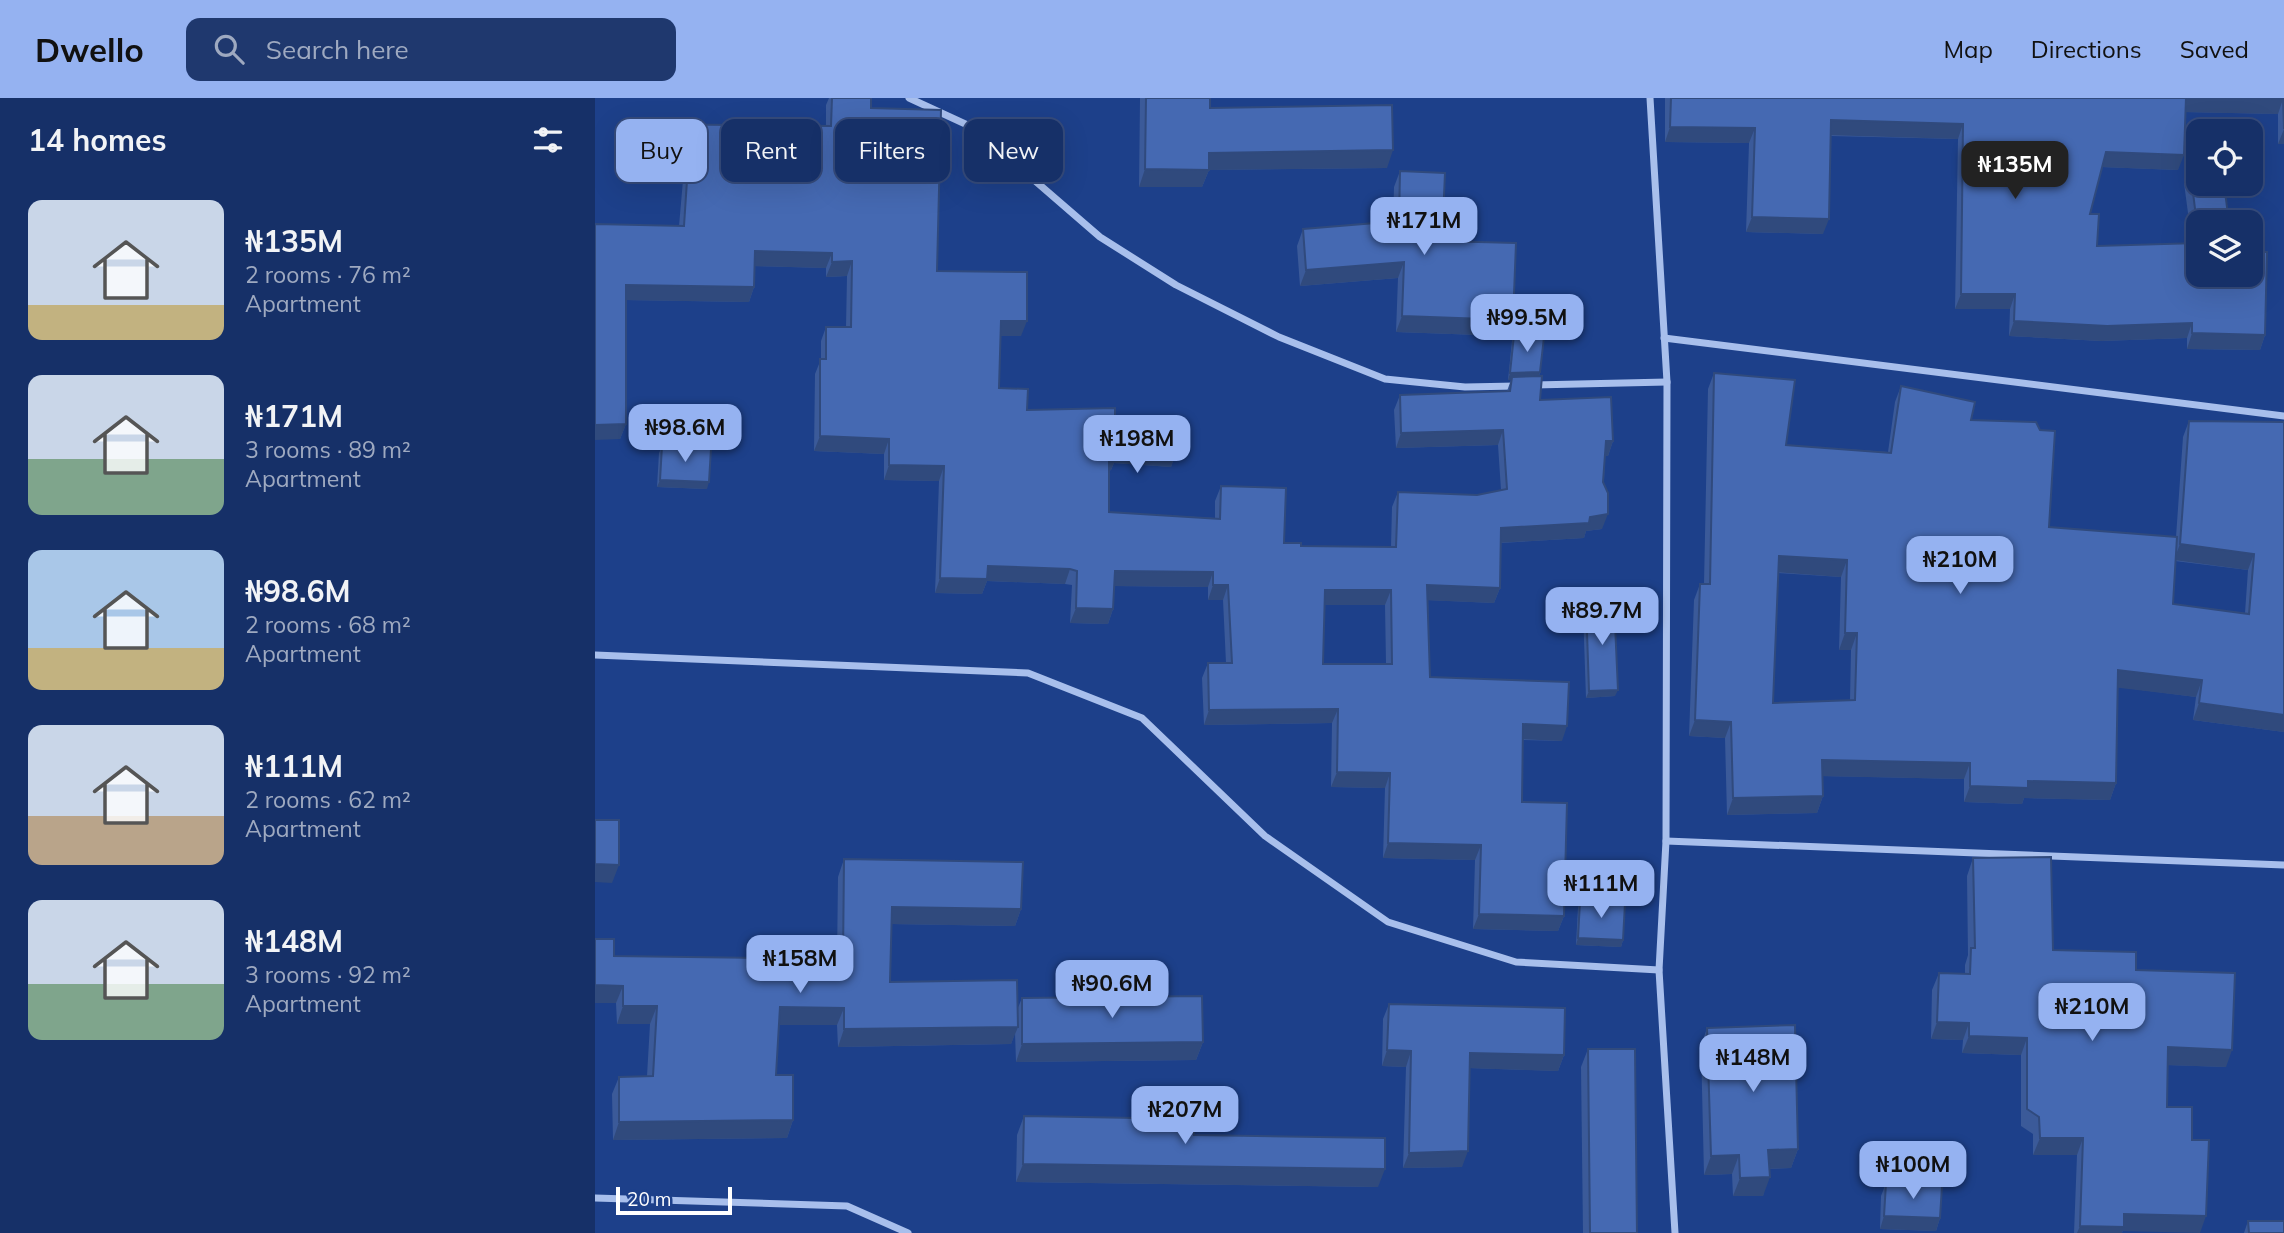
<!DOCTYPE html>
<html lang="en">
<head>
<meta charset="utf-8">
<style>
	:root { --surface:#163068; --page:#1f386e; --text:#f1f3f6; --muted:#9ea9c0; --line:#354b7c; --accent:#95b2f1 }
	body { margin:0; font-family:Mulish,sans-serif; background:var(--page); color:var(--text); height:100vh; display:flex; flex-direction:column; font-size:26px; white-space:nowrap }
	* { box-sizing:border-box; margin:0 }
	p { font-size:23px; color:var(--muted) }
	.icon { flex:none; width:38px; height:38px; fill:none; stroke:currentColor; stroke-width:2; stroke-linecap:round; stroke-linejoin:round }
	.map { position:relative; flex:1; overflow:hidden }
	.panel { display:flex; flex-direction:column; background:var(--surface); width:595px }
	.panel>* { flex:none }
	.top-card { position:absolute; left:21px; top:21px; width:665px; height:63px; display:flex; gap:14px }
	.controls { position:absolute; left:1591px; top:21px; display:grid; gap:14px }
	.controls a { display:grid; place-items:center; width:77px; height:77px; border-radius:14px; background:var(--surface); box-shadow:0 7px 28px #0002,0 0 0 2px var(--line); font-size:35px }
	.scale { position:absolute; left:21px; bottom:18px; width:116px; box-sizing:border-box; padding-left:7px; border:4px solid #fff; border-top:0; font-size:19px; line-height:24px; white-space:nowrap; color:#fff; -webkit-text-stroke:5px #1d408a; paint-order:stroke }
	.price { position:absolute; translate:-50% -60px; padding:0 16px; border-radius:14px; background:var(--accent); color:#111; font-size:23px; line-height:46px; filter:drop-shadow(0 2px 4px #0008) }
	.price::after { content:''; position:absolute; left:50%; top:42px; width:21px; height:16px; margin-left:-10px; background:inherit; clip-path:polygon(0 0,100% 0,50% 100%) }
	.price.on { background:#222; color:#fff }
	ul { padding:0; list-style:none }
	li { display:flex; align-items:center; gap:21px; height:175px; padding:0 28px }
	li span { display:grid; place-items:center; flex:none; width:196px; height:140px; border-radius:14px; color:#555 }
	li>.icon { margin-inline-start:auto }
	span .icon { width:84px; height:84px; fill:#fffc; stroke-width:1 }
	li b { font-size:30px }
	h2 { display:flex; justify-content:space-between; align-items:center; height:84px; padding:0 28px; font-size:30px }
	.chip { padding:0 24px; border-radius:14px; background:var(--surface); box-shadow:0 7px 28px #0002,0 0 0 2px var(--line); font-size:24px; line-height:63px }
	.chip.on { background:var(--accent); color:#111 }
	header { display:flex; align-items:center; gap:42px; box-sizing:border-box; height:98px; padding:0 35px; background:var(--accent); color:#111 }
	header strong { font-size:33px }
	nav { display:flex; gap:38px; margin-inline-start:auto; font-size:24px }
	.search { width:490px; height:63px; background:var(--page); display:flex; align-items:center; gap:18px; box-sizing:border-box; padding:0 24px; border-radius:14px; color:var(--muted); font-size:26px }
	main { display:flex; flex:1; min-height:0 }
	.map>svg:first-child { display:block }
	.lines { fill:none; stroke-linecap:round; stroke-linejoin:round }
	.street { stroke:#a8bfec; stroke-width:7 }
	.wall { fill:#3b5a99; fill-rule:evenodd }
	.shaded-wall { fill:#304a7d }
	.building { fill:#4569b2; stroke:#304a7d; stroke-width:2; fill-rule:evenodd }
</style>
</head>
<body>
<header>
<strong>Dwello</strong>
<div class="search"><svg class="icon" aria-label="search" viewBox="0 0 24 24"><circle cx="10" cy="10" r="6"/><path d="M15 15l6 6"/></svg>Search here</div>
<nav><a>Map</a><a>Directions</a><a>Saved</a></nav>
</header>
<main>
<section class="panel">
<h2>14 homes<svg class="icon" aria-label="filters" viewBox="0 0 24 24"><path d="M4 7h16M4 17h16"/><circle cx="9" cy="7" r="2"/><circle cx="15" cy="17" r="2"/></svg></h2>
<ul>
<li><span style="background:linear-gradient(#c9d6e8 75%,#c2b280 0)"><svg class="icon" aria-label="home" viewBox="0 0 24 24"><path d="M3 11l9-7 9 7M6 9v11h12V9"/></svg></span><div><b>₦135M</b><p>2 rooms · 76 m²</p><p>Apartment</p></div></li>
<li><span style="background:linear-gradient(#c9d6e8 60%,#7fa58c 0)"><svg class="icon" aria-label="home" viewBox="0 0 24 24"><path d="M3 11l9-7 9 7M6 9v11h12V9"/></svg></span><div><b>₦171M</b><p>3 rooms · 89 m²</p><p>Apartment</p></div></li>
<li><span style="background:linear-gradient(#a9c7e8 70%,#c2b280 0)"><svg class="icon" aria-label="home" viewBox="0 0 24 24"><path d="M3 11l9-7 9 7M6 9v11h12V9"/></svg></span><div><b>₦98.6M</b><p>2 rooms · 68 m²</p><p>Apartment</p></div></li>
<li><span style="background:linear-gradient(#c9d6e8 65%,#b9a48a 0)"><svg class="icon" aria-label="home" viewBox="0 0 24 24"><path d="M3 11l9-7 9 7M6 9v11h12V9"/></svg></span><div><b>₦111M</b><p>2 rooms · 62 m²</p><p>Apartment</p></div></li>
<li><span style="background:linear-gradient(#c9d6e8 60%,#7fa58c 0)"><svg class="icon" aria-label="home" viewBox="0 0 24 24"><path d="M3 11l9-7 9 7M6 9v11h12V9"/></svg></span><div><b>₦148M</b><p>3 rooms · 92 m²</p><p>Apartment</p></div></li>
</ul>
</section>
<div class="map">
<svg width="1689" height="1135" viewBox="0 0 1689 1135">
	<rect width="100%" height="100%" fill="#1d408a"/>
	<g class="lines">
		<!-- street -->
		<g class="street">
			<polyline points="314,0 379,30 505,139 581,187 684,239 790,281 870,289 921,288"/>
			<polyline points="1055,0 1072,284 1071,743 1064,872 1080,1135"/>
			<polyline points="1069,240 1689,318"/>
			<polyline points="939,287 1072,284"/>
			<polyline points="0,557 433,575 547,620 670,738 793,824 921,864 1064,872"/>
			<polyline points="1071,743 1689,767"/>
			<polyline points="0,1100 252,1108 313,1135"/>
		</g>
	</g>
	<!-- wall -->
	<g class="wall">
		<path d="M234 0H276V10L342 173 426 238H406L404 290 432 312 520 319 581 354 576 369 519 365 516 372 514 373V414L620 420V403L626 388 689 445 706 448 796 449 797 409 803 394 882 397 906 392 903 347 801 350 799 312 805 297 912 293 916 282H913L917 243 919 237 945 274 944 278 945 302 1018 343 1013 358H1010L1007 431 991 433 989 440 906 445 905 490 899 505 833 502 835 579 967 643 928 642 927 704 969 818 963 833 878 831 880 762 788 760 790 690 736 689 737 625 609 627 607 580 613 565H631L628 502H613V489L519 488 518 511 513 526 475 525 477 487 470 486 392 483 387 496 340 495 344 383 289 382V356L219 353 220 276 226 261V243L231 229H251L252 178 231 179V170L160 168 159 189 154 204 31 202V326L25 341 0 126 84 128 88 82 31 81V41L37 26 231 27V7ZM730 507H790L791 566H728Z"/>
		<polygon points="545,0 615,0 615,10 792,70 614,72 607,89 544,89"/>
		<polygon points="1070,0 1689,0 1689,46 1683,46 1683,16 1590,14 1583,72 1507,69 1495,116 1502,148 1597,145 1589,85 1595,70 1603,124 1603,177 1670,237 1665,252 1592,251 1592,240 1506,243 1414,238 1415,211 1360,211 1363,41 1236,38 1228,136 1151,134 1154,45 1070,44"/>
		<polygon points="805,73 847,143 912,238 801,234 803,180 705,188 702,148 708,131 798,124 799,89"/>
		<path d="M1119 275 1191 347 1293 354 1300 304 1306 288 1376 322 1454 429 1581 439 1588 339 1594 323 1689 324V634L1598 622 1601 599 1523 589 1521 685 1515 702 1429 700 1427 706 1369 704V681L1227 678 1228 698 1222 715 1132 717 1130 640 1094 638 1099 502 1105 486H1109L1113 291ZM1580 463 1653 472 1650 515 1578 506ZM1183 475 1246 479 1244 552H1256L1255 602 1178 605Z"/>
		<polygon points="67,348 112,391 62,389 64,355"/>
		<polygon points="991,505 1020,598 991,600 988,512"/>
		<polygon points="1378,760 1458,852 1541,872 1631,969 1573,967 1527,1135 1479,1135 1482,1057 1438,1057 1438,1036 1426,1028 1426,957 1367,955 1368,942 1336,941 1337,892 1344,875 1370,876 1370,867 1373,857 1372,778"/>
		<polygon points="249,761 426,811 420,828 297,826 295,884 422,912 427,900 608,944 601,962 421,964 420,935 416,946 243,949 242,927 184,927 181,977 198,1022 192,1040 18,1042 17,996 24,979 52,978 55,926 22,926 21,905 0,905 0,841 19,858 242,861 243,779"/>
		<polygon points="985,803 1028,842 1026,849 981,847 983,810"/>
		<polygon points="794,906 969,957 963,973 875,970 867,1069 808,1070 811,969 787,968 788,921"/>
		<polygon points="1112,930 1203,1051 1196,1070 1174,1071 1168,1098 1138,1098 1137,1076 1109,1077 1106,948"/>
		<polygon points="993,951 1042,1135 988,1135 986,969"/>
		<polygon points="429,1018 599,1037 783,1089 421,1084 422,1037"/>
		<polygon points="1291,1085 1345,1120 1341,1133 1285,1131 1286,1098"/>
		<polygon points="1653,1123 1689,1135 1649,1135"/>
	</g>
	<!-- shaded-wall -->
	<g class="shaded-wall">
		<polygon points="1590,0 1631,0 1688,1 1683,16 1585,14"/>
		<polygon points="1236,22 1368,26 1363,41 1231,37"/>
		<polygon points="1075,29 1160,30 1154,45 1070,44"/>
		<polygon points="1689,31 1689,46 1683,46"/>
		<polygon points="798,52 792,70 614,72 607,89 544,89 550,71 614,55"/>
		<polygon points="1511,54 1589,57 1583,72 1505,69"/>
		<polygon points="36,66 93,67 88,82 31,81"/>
		<polygon points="1157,119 1234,121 1228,136 1151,134"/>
		<polygon points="160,153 237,155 231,170 154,168"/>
		<polygon points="257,163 252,178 231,179 237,164"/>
		<polygon points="809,164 803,180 705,188 711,172"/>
		<polygon points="31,187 159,189 154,204 25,202"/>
		<polygon points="1366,196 1420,196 1415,211 1360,211"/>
		<polygon points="807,218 918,222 912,238 801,234"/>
		<polygon points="406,223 432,223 426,238 401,238"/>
		<polygon points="1419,223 1597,225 1592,240 1506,243 1414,238"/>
		<polygon points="1597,235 1670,237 1665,252 1592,251"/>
		<polygon points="945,274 943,281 913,282 915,275"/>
		<polygon points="31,326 25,341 0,342 0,327"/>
		<polygon points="908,332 903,347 801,350 806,335"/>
		<polygon points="225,338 294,341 289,356 219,353"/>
		<polygon points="1011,343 1018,343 1013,358 1005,358"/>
		<polygon points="521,350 581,354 576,369 519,365 516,372 508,373 514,358"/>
		<polygon points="294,367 349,368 344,383 289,382"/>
		<polygon points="65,382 114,384 112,391 62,389"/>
		<polygon points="1013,416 1007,431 991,433 989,440 901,445 906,430"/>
		<polygon points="1585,446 1659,456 1653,472 1579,462"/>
		<polygon points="1184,458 1252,462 1246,479 1178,474"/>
		<polygon points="393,468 475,471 470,486 392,483 387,496 340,495 345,480"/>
		<polygon points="520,473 618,474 613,489 514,488"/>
		<polygon points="618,487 633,487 628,502 613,502"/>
		<polygon points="832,487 905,490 899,505 827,502"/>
		<polygon points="730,492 796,492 790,507 725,507"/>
		<polygon points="481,510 518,511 513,526 475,525"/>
		<polygon points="1250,535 1262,535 1256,552 1244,552"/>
		<polygon points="1523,572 1607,582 1601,599 1517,589"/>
		<polygon points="1023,592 1020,598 991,600 994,593"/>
		<polygon points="1604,605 1689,617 1689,634 1598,622"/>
		<polygon points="743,611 737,625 609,627 614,612"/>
		<polygon points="1100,622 1136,624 1130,640 1094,638"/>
		<polygon points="928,626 972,628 967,643 923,641"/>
		<polygon points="1227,662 1375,665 1369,681 1221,678"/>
		<polygon points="742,674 795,675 790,690 736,689"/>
		<polygon points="1433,683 1521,685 1515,702 1429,700 1427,706 1369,704 1375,688"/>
		<polygon points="1228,698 1222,715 1132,717 1138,700"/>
		<polygon points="793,745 886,747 880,762 788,760"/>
		<polygon points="0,766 24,767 17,785 0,784"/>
		<polygon points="297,809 426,811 420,828 291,826"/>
		<polygon points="884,816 969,818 963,833 878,831"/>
		<polygon points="983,840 1028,842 1026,849 981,847"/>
		<polygon points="0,887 28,888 21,905 0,905"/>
		<polygon points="28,908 62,908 55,926 22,926"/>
		<polygon points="185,909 249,910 242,927 179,927"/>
		<polygon points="1342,924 1374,925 1368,942 1336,941"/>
		<polygon points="423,929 416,946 243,949 249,931"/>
		<polygon points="1374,938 1432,940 1426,957 1367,955"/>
		<polygon points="608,944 601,962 421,964 427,946"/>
		<polygon points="1573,949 1637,952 1631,969 1567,967"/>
		<polygon points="792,952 816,953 811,969 787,968"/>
		<polygon points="875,955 969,957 963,973 870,970"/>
		<polygon points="198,1022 192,1040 18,1042 24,1024"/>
		<polygon points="1445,1040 1488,1040 1482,1057 1438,1057"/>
		<polygon points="1203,1051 1196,1070 1167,1071 1173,1052"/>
		<polygon points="873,1053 867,1069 808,1070 814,1055"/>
		<polygon points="1144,1057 1137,1076 1109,1077 1116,1058"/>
		<polygon points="428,1066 790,1071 783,1089 421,1084"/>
		<polygon points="1175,1079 1168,1098 1138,1098 1145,1080"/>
		<polygon points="1529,1116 1611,1118 1605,1135 1527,1133 1527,1135 1482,1135 1485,1128"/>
		<polygon points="1289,1118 1345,1120 1341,1133 1285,1131"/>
	</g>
	<!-- building -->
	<g class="building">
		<path d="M237 0H276V10L346 12 342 173 432 174V223H406L404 290 433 291 432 312 520 310V319L583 324 581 354 521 350V358H514V414L625 421 626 388 691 390 689 445H706V448L801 449 803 394 882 397 912 391 908 332 806 335 805 297 915 293 917 279 947 278 945 302 1016 299 1018 343H1011L1008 384 1013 395V416L995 419 994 425 906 430 905 490 832 487 835 579 974 584 972 628 928 626 927 704 972 705 969 818 884 816 886 747 793 745 795 675 742 674 743 611 614 612 613 565H637L633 487H618V474L520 473 518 511 481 510 482 473 475 471 393 468 392 481 345 480 349 368 294 367V341L225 338V261H231V229H256L257 163 237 164V155L160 153 159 189 31 187V326L0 327V126L89 128 93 67 36 66 37 26 236 28ZM730 492H796L797 566H728Z"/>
		<polygon points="551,0 615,0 615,10 797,7 798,52 614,55 614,72 550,71"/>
		<polygon points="1076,0 1591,0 1589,57 1511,54 1495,116 1504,116 1502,148 1603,145 1603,177 1656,177 1656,154 1672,154 1670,237 1597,235 1597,225 1512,228 1419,223 1420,196 1366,196 1368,26 1236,22 1234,121 1157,119 1160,30 1075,29"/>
		<polygon points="1631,0 1689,0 1689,31 1688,1"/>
		<polygon points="1603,69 1603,86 1629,86 1634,124 1603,124 1603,135 1595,70"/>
		<polygon points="805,73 850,75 847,143 921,145 918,222 807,218 809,164 711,172 708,131 804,123"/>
		<polygon points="919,237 949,239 945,274 915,275"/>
		<path d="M1119 275 1200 282 1191 347 1296 355 1306 288 1380 304 1376 322 1441 324 1445 332 1460 333 1454 429 1582 439 1578 506 1654 516 1659 456 1585 446 1594 323 1689 324V617L1604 605 1607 582 1523 572 1521 685 1433 683V690L1375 688V665L1227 662 1228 698 1138 700 1136 624 1100 622 1105 486H1115ZM1184 458 1252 462 1250 535H1262L1260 602 1178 605Z"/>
		<polygon points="67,348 116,351 114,384 65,382"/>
		<polygon points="1019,504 1023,592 994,593 991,505"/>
		<polygon points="0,722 24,722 24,767 0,766"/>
		<polygon points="1456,759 1458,852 1541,854 1541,872 1640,875 1637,952 1573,949 1572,1009 1597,1009 1597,1042 1614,1042 1611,1118 1529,1116 1529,1129 1485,1128 1488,1040 1445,1040 1444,1019 1432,1011 1432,940 1374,938 1374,925 1342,924 1344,875 1375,876 1376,850 1380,850 1378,760"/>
		<polygon points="249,761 428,764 426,811 297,809 295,884 422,882 423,929 249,931 249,910 185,909 181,977 198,977 198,1022 24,1024 24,979 58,978 62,908 28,908 28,888 0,887 0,841 19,841 19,858 248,861"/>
		<polygon points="985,803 1030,805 1028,842 983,840"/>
		<polygon points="607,898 608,944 427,946 427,900"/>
		<polygon points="794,906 970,910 969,957 875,955 873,1053 814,1055 816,953 792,952"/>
		<polygon points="1200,927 1203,1051 1173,1052 1175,1079 1145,1080 1144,1057 1116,1058 1112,930"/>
		<polygon points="993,951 1040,951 1042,1135 995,1135"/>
		<polygon points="429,1018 599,1021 599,1037 790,1040 790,1071 428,1066"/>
		<polygon points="1291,1085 1347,1088 1345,1120 1289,1118"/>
		<polygon points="1653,1123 1689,1123 1689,1135 1654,1135"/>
	</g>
</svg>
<div class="controls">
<a><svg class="icon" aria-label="locate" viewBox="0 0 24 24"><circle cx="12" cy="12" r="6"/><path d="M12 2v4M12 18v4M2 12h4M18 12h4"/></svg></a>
<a><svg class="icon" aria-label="layers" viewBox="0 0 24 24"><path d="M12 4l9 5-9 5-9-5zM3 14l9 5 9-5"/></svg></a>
</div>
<div class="scale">20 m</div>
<b class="price on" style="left:1420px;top:103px">₦135M</b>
<b class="price" style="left:829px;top:159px">₦171M</b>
<b class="price" style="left:932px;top:256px">₦99.5M</b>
<b class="price" style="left:90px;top:366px">₦98.6M</b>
<b class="price" style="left:542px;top:377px">₦198M</b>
<b class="price" style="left:1365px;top:498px">₦210M</b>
<b class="price" style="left:1007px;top:549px">₦89.7M</b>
<b class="price" style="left:1006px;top:822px">₦111M</b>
<b class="price" style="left:205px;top:897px">₦158M</b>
<b class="price" style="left:517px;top:922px">₦90.6M</b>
<b class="price" style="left:1497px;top:945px">₦210M</b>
<b class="price" style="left:1158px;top:996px">₦148M</b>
<b class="price" style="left:590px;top:1048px">₦207M</b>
<b class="price" style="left:1318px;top:1103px">₦100M</b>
<div class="top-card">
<a class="chip on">Buy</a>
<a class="chip">Rent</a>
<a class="chip">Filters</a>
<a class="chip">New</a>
</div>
</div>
</main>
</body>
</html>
